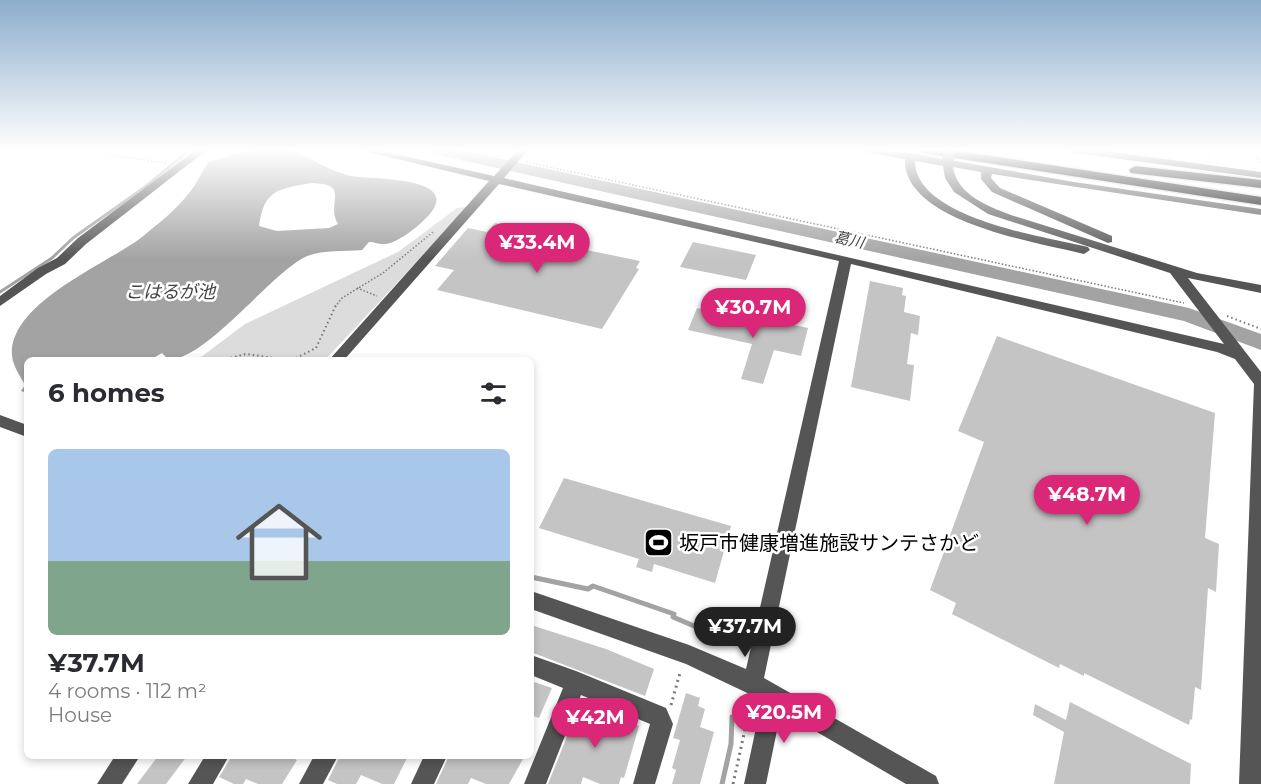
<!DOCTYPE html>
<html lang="en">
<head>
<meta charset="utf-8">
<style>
	:root { --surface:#fff; --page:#f7f7f7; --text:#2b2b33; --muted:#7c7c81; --accent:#db2777 }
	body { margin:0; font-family:Montserrat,"Noto Sans JP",sans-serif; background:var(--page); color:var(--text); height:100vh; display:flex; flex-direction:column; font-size:22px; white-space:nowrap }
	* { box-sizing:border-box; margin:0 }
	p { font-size:20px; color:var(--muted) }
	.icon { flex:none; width:33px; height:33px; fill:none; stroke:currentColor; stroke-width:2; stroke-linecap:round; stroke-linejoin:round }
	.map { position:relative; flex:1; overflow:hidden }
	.drawer { position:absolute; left:24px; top:357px; width:510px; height:402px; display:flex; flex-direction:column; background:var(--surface); border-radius:9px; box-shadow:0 3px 9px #0003 }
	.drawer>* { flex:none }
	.price { position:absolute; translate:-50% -51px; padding:0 14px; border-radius:21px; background:var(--accent); color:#fff; font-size:20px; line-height:39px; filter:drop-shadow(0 2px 3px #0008) }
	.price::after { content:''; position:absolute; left:50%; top:36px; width:18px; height:14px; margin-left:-9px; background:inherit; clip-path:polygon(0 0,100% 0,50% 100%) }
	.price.active { background:#222; color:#fff }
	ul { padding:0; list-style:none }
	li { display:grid; align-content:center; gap:12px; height:318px; padding:0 24px }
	li span { display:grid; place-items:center; height:186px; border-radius:9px; color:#555 }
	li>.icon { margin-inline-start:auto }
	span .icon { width:108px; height:108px; fill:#fffc; stroke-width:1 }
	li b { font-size:26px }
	h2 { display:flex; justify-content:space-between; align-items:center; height:72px; padding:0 24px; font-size:26px }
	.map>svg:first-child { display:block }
	.green { fill:#dcdcdc }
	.water { fill:#a3a3a3; fill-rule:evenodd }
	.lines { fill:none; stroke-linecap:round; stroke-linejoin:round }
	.stream-far1 { stroke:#a3a3a3; stroke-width:3 }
	.stream { stroke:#a3a3a3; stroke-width:5 }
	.river { fill:#a3a3a3; fill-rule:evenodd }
	.building { fill:#c4c4c4 }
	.highway-casing { stroke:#dbdbdb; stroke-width:3 }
	.path-far2 { stroke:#777; stroke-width:1.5; stroke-dasharray:1.5 2; stroke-linecap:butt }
	.path-far1 { stroke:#777; stroke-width:2; stroke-dasharray:1.5 3; stroke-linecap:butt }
	.path { stroke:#777; stroke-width:3; stroke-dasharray:2 4; stroke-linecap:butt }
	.minor { fill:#555; fill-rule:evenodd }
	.highway { fill:#000; fill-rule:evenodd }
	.minor-bridge { stroke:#555; stroke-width:11 }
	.labels { text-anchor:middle; stroke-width:5; stroke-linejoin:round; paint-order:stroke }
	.far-water-label { font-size:15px; font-style:italic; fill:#444; stroke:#fff }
	.water-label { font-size:18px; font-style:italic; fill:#444; stroke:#fff }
	.near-poi-label { font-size:20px; fill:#000; stroke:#fff; text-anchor:start }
</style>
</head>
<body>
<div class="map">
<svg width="1261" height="784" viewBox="0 0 1261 784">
	<rect width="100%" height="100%" fill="#fff"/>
	<!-- green -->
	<polygon class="green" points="468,207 325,360 197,360 245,324 398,252 457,208"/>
	<!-- water -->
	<path class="water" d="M252 149C264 149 284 145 293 150 313 159 329 171 351 176 371 180 474 175 422 222 413 230 395 245 382 244 378 244 374 242 369 242L362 250C343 252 320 249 303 258 266 279 208 357 169 360L162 353 150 360H27V393L21 391 25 385C20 376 13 366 12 356 8 303 107 264 142 237 159 223 176 210 189 193 197 184 201 172 209 162ZM312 183C352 184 325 203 338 224L329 228 277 231 259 226C264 190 277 189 312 183Z"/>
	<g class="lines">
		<!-- stream-far1 -->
		<polyline class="stream-far1" points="0,292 52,258 73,238 145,187 191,149"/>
		<!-- stream -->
		<g class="stream">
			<polyline points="531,577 588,589 593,586 674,614 673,617 734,643"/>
			<polyline points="722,784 731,744 732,717"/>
		</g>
		<!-- river -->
		<polygon class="river" points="426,149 456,149 1189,308 1261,334 1261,350 1184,321 434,154"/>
	</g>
	<!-- building -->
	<g class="building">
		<polygon points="495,223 567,237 562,245 640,261 636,268 639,269 602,329 437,290 454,270 435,266 468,228 487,232"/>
		<polygon points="693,242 756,255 746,280 680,267"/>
		<polygon points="870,281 903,288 902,295 906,296 904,312 920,316 918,335 911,333 907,364 914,365 910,401 851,387"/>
		<polygon points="697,308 765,323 767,319 808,328 801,356 774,350 763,384 741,379 752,344 688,330"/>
		<polygon points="997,336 1215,413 1205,538 1219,544 1216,592 1208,588 1201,690 1195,687 1192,720 1190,719 1189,725 1084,673 1084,676 1060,664 1059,668 952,614 956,603 930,590 984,442 958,431"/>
		<polygon points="564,478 731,526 715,583 654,564 652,572 636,567 639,559 539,528"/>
		<polygon points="531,625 606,649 654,669 645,696 531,652"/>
		<polygon points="531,681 552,688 539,718 531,715"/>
		<polygon points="686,693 700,698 698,706 705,709 700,727 714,732 700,784 672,784 676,770 672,768 680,740 673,738"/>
		<polygon points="1070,702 1191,764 1190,784 1054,784 1064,732 1033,715 1035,704 1066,720"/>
		<polygon points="580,704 639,726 624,778 621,777 619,784 600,784 583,777 581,784 548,784"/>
		<polygon points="158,756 187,756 166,784 137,784"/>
		<polygon points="232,756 288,756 297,760 282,784 258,784 246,779 243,784 234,784 219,777"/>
		<polygon points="340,756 408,756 394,784 382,784 361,775 356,784 337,784 328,780"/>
		<polygon points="449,756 515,756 523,759 509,784 486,784 471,778 468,784 436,784"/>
	</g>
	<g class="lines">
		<defs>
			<g id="highway">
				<polygon points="916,149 946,149 1261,197 1261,205 922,153"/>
				<polygon points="1135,166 1261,180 1261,188 1131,173 1129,170"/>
			</g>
		</defs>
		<!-- highway casing -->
		<use href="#highway" class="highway-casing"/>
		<!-- path-far2 -->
		<g class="path-far2">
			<polyline points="71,149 166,163"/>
			<polyline points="462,149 503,157"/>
			<polyline points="1209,149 1210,158"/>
			<polyline points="1253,149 1261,164"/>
			<polyline points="526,162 1184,303"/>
			<polyline points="357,288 377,296"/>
			<polyline points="335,307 342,298 383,273 433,232"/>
		</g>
		<!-- path-far1 -->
		<g class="path-far1">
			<polyline points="1227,316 1261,329"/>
			<polyline points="222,360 246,354 288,360"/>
			<polyline points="292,360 316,348 336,305"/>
		</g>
		<!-- path -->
		<g class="path">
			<polyline points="671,705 680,673"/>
			<polyline points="733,784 751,702"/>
		</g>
		<!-- minor -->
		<g class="minor">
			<polygon points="197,149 208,149 86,244 65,264 46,274 0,306 0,296 38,268 57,258 78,238"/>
			<path d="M355 149H373L494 176 519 149H529L504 178 1224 344 1170 273 988 214 954 192 945 178 943 166 915 161C915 218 1045 237 1088 247L1090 250 1084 254C1037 242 903 222 905 159L864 152 859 149 910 153 1074 182 1261 209V215L992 174 991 178 1000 188 1112 236V242L1108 243 992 192 981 179V172L953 167C957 195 988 206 1011 215L1197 273 1261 285V293L1188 278 1261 372V784H1239L1254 384 1235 359 1217 352 851 264 764 678 936 776 939 784H906L781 711 766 784H744L762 700 686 664 531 609V591L689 645 746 669 839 261 499 184 344 360H329L489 181Z"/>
			<polygon points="1064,149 1091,149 1261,172 1261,178 1069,152"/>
			<polygon points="0,415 27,425 27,437 0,427"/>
			<polygon points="531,655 576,671 666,708 673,724 655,784 633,784 650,724 581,695 546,784 524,784 563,688 531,675"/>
			<polygon points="115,756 140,756 122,784 97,784"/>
			<polygon points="205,756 229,756 213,784 188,784"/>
			<polygon points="314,756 338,756 323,784 299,784"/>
			<polygon points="424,756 447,756 434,784 411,784"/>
		</g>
		<!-- highway -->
		<use href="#highway" class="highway"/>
		<!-- minor-bridge -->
		<polyline class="minor-bridge" points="948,163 949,149"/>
	</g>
	<!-- sky -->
	<linearGradient id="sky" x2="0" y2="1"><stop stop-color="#8cadcc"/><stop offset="0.58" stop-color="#fff"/><stop offset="1" stop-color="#fff" stop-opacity="0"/></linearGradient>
	<rect width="1261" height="259" fill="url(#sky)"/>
	<!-- icons -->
	<defs>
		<symbol id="stadium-square" viewBox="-11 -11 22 22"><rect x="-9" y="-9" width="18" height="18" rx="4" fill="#000" stroke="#fff"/><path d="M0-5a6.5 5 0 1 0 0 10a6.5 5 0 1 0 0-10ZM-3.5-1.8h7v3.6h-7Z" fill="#fff"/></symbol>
	</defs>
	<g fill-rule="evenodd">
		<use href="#stadium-square" x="642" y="526" width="33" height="33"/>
	</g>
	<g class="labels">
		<!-- far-water labels -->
		<g class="far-water-label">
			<text transform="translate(849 240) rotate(12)" y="5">葛川</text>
		</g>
		<!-- water labels -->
		<g class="water-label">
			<text x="170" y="298">こはるが池</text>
		</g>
		<!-- near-poi labels -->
		<g class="near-poi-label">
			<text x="679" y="550">坂戸市健康増進施設サンテさかど</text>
		</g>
	</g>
</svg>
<b class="price" style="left:537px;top:274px">¥33.4M</b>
<b class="price" style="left:753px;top:339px">¥30.7M</b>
<b class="price" style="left:1087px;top:526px">¥48.7M</b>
<b class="price active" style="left:745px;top:658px">¥37.7M</b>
<b class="price" style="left:784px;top:744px">¥20.5M</b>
<b class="price" style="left:595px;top:749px">¥42M</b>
<section class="drawer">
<h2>6 homes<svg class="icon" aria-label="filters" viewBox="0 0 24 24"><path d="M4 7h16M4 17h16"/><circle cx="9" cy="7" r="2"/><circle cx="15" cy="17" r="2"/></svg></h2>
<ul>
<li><span style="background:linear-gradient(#a9c7e8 60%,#7fa58c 0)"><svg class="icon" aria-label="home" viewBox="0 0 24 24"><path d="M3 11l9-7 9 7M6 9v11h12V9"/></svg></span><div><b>¥37.7M</b><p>4 rooms · 112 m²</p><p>House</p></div></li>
</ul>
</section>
</div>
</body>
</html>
